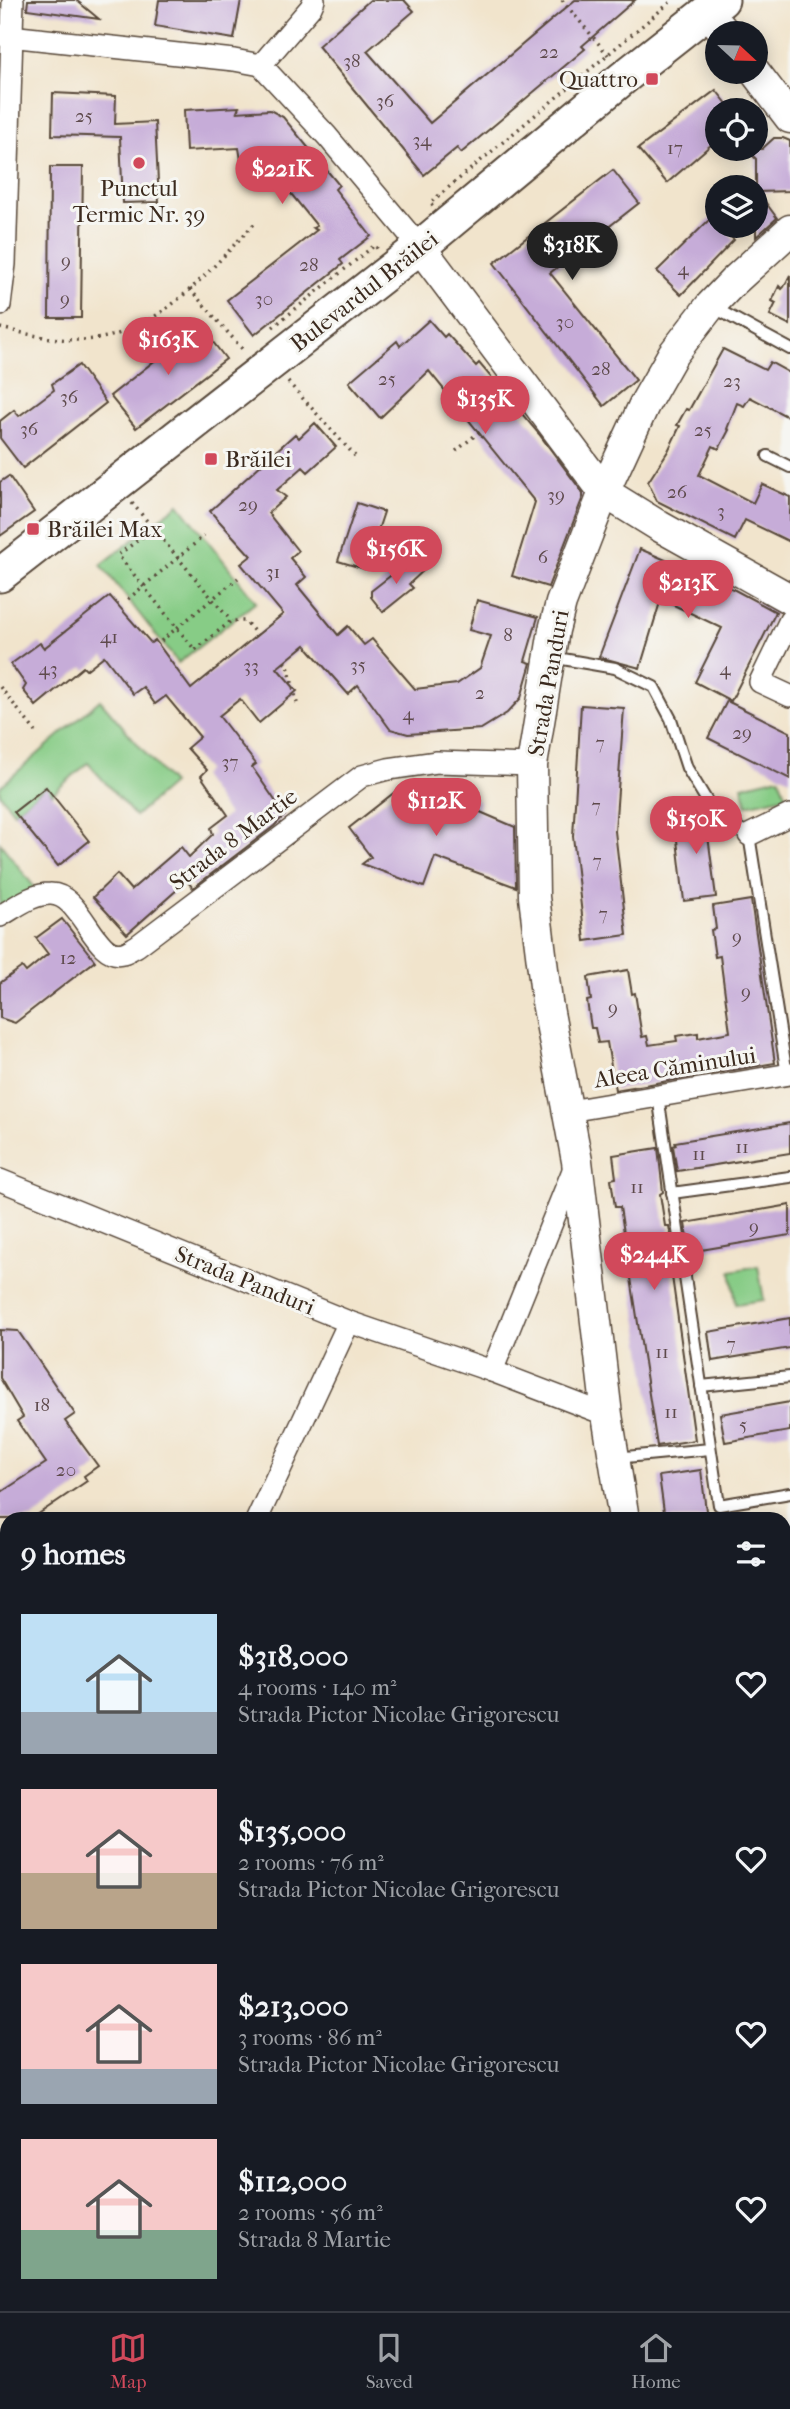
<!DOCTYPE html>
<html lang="en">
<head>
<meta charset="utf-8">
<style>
	:root { --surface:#171b24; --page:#242831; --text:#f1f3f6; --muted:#9ea1a6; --line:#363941; --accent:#d1495b }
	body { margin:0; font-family:"IM FELL French Canon",serif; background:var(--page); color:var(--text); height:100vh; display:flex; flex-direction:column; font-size:26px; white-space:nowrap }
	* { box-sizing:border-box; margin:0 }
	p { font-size:23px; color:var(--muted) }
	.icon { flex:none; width:38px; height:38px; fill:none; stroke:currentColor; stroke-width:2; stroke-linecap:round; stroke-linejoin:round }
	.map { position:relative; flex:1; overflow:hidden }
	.sheet { position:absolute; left:0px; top:1512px; width:791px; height:800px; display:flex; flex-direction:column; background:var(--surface); border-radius:21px 21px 0 0; box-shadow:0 4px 18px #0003 }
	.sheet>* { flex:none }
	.needle { width:46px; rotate:112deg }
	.fabs { position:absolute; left:705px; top:21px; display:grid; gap:14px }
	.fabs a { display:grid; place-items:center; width:63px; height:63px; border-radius:50%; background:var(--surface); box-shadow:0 4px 18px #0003; font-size:35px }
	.price { position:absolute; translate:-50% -60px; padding:0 16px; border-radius:24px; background:var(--accent); color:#fff; font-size:23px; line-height:46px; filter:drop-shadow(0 2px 4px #0008) }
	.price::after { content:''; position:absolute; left:50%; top:42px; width:21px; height:16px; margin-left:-10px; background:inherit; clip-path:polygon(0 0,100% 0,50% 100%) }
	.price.active { background:#222; color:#fff }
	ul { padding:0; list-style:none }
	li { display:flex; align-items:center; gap:21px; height:175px; padding:0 21px }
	li span { display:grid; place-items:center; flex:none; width:196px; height:140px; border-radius:0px; color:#555 }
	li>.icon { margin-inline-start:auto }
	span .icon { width:84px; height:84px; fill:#fffc; stroke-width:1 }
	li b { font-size:30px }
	h2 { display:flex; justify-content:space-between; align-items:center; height:84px; padding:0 21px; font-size:30px }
	.tab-bar { display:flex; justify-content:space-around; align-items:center; height:98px; border-top:2px solid var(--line); background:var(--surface); font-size:19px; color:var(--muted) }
	.tab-bar a { display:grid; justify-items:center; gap:4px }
	.tab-bar .active { color:var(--accent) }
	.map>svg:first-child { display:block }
	.green { fill:#87cc86; stroke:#617b52; stroke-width:2 }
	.building { fill:#c6acd8 }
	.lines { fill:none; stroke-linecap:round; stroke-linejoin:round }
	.lane-casing { stroke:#564638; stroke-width:14 }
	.street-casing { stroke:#564638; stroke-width:24 }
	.secondary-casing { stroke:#564638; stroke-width:33 }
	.primary-casing { stroke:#564638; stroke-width:37 }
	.path { stroke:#564638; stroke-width:3.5; stroke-dasharray:2 5; stroke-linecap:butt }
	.lane { stroke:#fff; stroke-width:10 }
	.street { stroke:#fff; stroke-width:21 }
	.secondary { stroke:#fff; stroke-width:30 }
	.primary { stroke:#fff; stroke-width:33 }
	.poi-dot { fill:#d1495b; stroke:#f6f6f2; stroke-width:2.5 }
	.labels { text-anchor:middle; stroke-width:6; stroke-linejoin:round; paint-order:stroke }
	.number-label { font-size:19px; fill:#5e4a4c }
	.poi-label { font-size:23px; fill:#3b2a1e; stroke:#f6f6f2; text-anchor:start }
	.street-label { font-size:23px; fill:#3b2a1e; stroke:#f6f6f2 }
</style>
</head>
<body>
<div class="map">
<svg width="790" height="2311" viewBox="0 0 790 2311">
	<rect width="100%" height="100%" fill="#f6f6f2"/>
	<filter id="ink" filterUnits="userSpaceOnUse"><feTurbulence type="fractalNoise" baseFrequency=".0143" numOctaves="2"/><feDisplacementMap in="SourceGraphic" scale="14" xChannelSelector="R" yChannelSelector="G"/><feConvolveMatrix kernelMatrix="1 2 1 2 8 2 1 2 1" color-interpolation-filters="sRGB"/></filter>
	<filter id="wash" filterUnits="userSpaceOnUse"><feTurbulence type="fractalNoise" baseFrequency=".00686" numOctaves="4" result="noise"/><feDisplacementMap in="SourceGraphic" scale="28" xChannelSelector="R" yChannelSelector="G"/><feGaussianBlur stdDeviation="1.57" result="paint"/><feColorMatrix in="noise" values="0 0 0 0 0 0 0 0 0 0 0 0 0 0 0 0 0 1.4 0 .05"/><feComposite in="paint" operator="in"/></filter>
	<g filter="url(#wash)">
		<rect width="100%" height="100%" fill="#f1e4cc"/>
		<!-- green -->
		<g class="green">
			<polygon points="179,504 256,602 178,663 101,565"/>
			<polygon points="100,700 172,784 135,816 88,763 52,794 45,787 14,812 0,794 0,787"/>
			<polygon points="779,777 786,796 747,805 742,786"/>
			<polygon points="0,843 35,888 0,909"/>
			<polygon points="758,1266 764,1300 736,1304 731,1271"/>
			<polygon points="48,2305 141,2305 143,2311 44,2311"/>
		</g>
		<g id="blocks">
			<!-- building -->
			<g class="building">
				<polygon points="28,0 76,0 99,19 27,9"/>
				<polygon points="159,0 241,0 234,39 155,26"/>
				<polygon points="370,0 404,0 414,11 367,51 430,123 575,0 635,0 582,46 585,49 461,153 457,148 424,175 318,46"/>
				<polygon points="716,90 732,110 718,110 718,144 712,138 712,144 667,183 638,149"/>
				<polygon points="53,93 116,96 115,124 155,122 159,202 123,203 120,137 52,135"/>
				<polygon points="239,107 237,112 270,110 283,117 339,185 335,189 371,236 340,260 343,264 254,335 227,300 317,230 313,228 317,226 272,170 269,172 258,159 241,160 239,148 186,151 184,110"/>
				<polygon points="774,138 783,138 790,141 790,191 758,192 777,218 756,237 756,159 746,149 762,149"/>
				<polygon points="50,167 83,167 81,318 49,318"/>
				<polygon points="613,170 639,203 550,273 636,380 604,406 494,263"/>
				<polygon points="712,217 718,226 721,226 734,240 681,295 657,271"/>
				<polygon points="790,275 790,325 770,315 776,303 772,301 779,286 782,289 784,287"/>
				<polygon points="429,320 444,337 447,334 476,366 479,363 539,434 583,493 583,497 548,587 512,576 535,502 429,371 380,418 349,382 397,341 400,346"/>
				<polygon points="200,325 226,359 136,428 110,396"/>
				<polygon points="723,349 765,370 770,362 790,373 790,418 750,397 744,406 737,403 727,429 729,430 719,449 713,446 699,475 753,503 762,484 790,497 790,542 745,520 735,540 657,501 648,482 668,451 680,426 677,425 686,409 689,410"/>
				<polygon points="79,365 106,403 23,468 0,438 0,421 14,410 19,416 38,402 54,390 52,384"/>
				<polygon points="315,423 336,447 308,472 303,467 277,490 286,497 268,513 298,551 290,558 306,577 297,585 338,635 348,626 364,645 372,639 415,689 457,684 480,668 491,636 469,630 477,600 538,617 525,661 531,663 521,698 507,713 481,729 408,734 390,729 358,685 348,694 305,645 277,668 297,691 259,723 240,699 219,716 256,764 252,767 285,815 274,826 193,888 187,881 127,934 93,897 117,874 131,890 181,847 189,857 213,834 211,828 228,815 201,776 207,770 187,748 200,737 166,696 155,704 143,687 133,694 104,656 86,670 83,667 36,706 23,690 26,685 11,664 40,643 44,648 110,596 151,643 155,640 191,689 283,614 241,564 251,556 210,511 295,434 299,438"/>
				<polygon points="9,476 34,512 0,536 0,482"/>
				<polygon points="357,503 384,512 365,569 338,561"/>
				<polygon points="640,549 733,589 776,612 731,701 695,682 722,628 661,599 640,668 599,657"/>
				<polygon points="414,559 424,570 409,584 413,588 383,612 371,597 371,591 394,573 400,573"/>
				<polygon points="727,701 790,732 790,779 708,738"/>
				<polygon points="581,705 624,708 615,831 627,935 585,941 573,836"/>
				<polygon points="46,787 89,841 58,866 14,812"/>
				<polygon points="400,788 441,805 448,788 479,801 478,811 515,827 516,887 435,857 424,887 362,864 371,857 349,828"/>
				<polygon points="700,805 705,813 716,897 684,901 676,831 686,829 683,807"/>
				<polygon points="751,900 775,1063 615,1090 607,1042 598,1043 595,1028 591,1028 587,1001 591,1000 588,977 628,970 632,994 635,993 642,1037 647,1036 649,1045 677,1041 676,1036 698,1033 698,1038 730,1032 720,956 715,957 711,930 716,929 713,906"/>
				<polygon points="62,919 95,961 15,1023 0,1018 0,983 22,967 26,972 48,954 36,938"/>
				<polygon points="790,1123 790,1153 677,1171 673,1146 676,1145 675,1142"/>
				<polygon points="658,1148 663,1192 660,1194 665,1226 669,1226 674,1254 669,1255 695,1440 657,1446 620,1207 615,1207 611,1179 616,1178 613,1155"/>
				<polygon points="790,1205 790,1235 689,1252 685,1223"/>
				<polygon points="790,1318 790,1348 712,1361 708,1332"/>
				<polygon points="0,1330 18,1331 75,1414 65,1421 98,1466 84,1476 87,1481 31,1519 0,1519 0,1493 46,1463 17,1421 23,1417 0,1378"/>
				<polygon points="790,1402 790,1431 725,1442 720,1414"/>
				<polygon points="701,1470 707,1519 665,1519 659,1476"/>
			</g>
		</g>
	</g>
	<g filter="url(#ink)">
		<use href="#blocks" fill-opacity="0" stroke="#564638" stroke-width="2"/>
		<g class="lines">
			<defs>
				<g id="lane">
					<polyline points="713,307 790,349"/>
					<polyline points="768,456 790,467"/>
					<polyline points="551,657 615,668 654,687 671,719 687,768 713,811 749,835 787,1075"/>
					<polyline points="658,1096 719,1505 790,1493"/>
					<polyline points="672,1193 790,1177"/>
					<polyline points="701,1386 790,1377"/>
					<polyline points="615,1458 710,1449"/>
				</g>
				<g id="street">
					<polyline points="0,35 234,60 261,65"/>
					<polyline points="261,65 327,136 420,247"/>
					<polyline points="261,65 311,7 314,0"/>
					<polyline points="0,305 5,264 13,0"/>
					<polyline points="790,620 760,682 790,696"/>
					<polyline points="749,835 790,815"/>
					<path d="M0 916C16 907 32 894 50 894 82 893 94 961 123 953 128 952 133 948 137 946L362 776 388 769 437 762 532 765"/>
					<polyline points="569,1111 790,1074"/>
					<polyline points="0,1180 349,1322 492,1371 607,1415"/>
					<polyline points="492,1371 576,1163"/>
					<polyline points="257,1519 349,1322"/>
					<polyline points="784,1589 790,1588"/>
					<polyline points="0,1699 7,1697"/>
					<polyline points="784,2044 790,2040"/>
					<polyline points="0,2107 7,2090"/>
					<polyline points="406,2305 414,2311"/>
					<polyline points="553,2305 556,2311"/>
					<polyline points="590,2305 594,2311"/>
					<polyline points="497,2311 501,2305"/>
				</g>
				<g id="secondary">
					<polyline points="707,11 725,33"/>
					<polyline points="755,72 790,118"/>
					<polyline points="420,247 604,492 659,526 790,599"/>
					<polyline points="624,1519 607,1415 577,1161 547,1002 534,897 532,765 554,630 561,603 604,492 644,405 673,354 711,305 733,282 790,230"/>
				</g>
				<polyline id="primary" points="0,575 420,247 623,78 722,0"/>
			</defs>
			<!-- lane casing -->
			<use href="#lane" class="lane-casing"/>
			<!-- street casing -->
			<use href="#street" class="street-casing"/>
			<!-- secondary casing -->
			<use href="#secondary" class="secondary-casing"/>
			<!-- primary casing -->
			<use href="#primary" class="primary-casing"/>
			<!-- path -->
			<g class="path">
				<polyline points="562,0 608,55"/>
				<polyline points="433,206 430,203 673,0"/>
				<polyline points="190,289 244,351"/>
				<polyline points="273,327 375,245 378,250"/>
				<path d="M0 328C27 334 52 340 79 340 156 340 209 270 257 221"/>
				<polyline points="288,382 355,456"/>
				<polyline points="456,451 511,406"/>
				<polyline points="132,503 231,621"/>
				<polyline points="154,528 118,555 195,650 231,621 245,621 257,635"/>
				<polyline points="128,599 204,536"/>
				<polyline points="161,641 238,578"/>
				<polyline points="284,662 288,666 297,703"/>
				<polyline points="0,687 36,732"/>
			</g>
			<!-- lane -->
			<use href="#lane" class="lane"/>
			<!-- street -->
			<use href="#street" class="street"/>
			<!-- secondary -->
			<use href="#secondary" class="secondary"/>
			<!-- primary -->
			<use href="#primary" class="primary"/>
		</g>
	</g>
	<!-- markers -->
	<g class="poi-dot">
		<rect x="645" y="72" width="14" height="14" rx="3.5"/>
		<circle cx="139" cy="163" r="7"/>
		<rect x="204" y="452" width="14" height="14" rx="3.5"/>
		<rect x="26" y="522" width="14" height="14" rx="3.5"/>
	</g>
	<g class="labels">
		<!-- number labels -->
		<g class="number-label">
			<text x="549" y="58">22</text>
			<text x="352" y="67">38</text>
			<text x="385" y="107">36</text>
			<text x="84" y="122">25</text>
			<text x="422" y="146">34</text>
			<text x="675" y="154">17</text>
			<text x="66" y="267">9</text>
			<text x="309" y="271">28</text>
			<text x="683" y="275">4</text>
			<text x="65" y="305">9</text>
			<text x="264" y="305">30</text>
			<text x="565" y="328">30</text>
			<text x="601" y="375">28</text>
			<text x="387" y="385">25</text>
			<text x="732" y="387">23</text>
			<text x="69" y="403">36</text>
			<text x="29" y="435">36</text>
			<text x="703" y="436">25</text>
			<text x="677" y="498">26</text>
			<text x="556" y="501">39</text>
			<text x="248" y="511">29</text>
			<text x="721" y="517">3</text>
			<text x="543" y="563">6</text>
			<text x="273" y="578">31</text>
			<text x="508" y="641">8</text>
			<text x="109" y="643">41</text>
			<text x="358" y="671">35</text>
			<text x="251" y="672">33</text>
			<text x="48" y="675">43</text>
			<text x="725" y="675">4</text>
			<text x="480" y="699">2</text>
			<text x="408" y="720">4</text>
			<text x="742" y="739">29</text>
			<text x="600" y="749">7</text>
			<text x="230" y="768">37</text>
			<text x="596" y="812">7</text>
			<text x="597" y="867">7</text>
			<text x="603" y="920">7</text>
			<text x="737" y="943">9</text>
			<text x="68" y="964">12</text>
			<text x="746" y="998">9</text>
			<text x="613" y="1014">9</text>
			<text x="742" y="1153">11</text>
			<text x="699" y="1160">11</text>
			<text x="637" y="1193">11</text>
			<text x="754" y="1233">9</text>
			<text x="731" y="1350">7</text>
			<text x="662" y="1358">11</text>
			<text x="42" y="1411">18</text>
			<text x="671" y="1418">11</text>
			<text x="743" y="1431">5</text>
			<text x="66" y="1476">20</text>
		</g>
		<!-- poi labels -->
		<g class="poi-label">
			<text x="638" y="87" text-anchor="end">Quattro</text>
			<text x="139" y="196" text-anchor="middle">Punctul<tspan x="139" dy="26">Termic Nr. 39</tspan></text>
			<text x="225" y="467">Brăilei</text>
			<text x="47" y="537">Brăilei Max</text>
		</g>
		<!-- street labels -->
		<g class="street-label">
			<text transform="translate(364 291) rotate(-38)" y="8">Bulevardul Brăilei</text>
			<text transform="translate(548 683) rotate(-80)" y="8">Strada Panduri</text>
			<text transform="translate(233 839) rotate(-37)" y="8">Strada 8 Martie</text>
			<text transform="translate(675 1067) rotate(-9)" y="8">Aleea Căminului</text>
			<text transform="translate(245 1280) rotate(22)" y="8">Strada Panduri</text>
		</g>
	</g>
</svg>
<div class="fabs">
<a><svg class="needle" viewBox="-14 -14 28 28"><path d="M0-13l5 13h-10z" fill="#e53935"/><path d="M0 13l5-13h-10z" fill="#9ea1a6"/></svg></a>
<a><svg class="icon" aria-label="locate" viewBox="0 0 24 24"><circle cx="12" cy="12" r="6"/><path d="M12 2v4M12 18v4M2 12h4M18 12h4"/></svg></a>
<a><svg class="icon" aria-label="layers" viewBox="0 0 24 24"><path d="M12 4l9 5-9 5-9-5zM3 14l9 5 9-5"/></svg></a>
</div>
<b class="price" style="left:282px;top:206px">$221K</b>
<b class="price active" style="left:572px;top:282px">$318K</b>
<b class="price" style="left:168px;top:377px">$163K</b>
<b class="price" style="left:485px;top:436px">$135K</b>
<b class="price" style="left:396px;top:586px">$156K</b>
<b class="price" style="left:688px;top:620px">$213K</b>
<b class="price" style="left:436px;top:838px">$112K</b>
<b class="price" style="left:696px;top:856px">$150K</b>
<b class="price" style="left:654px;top:1292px">$244K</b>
<section class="sheet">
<h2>9 homes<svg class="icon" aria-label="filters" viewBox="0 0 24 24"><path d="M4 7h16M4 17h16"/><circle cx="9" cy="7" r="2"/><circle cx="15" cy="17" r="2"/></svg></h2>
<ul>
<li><span style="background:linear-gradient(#bfe0f5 70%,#9aa5b1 0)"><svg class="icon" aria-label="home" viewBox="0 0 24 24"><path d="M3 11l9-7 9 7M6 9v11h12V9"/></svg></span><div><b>$318,000</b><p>4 rooms · 140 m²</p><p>Strada Pictor Nicolae Grigorescu</p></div><svg class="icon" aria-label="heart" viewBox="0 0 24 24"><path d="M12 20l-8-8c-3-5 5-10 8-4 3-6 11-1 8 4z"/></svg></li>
<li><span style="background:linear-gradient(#f6c9c9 60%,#b9a48a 0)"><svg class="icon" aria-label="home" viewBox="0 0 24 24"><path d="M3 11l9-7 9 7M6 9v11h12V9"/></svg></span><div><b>$135,000</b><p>2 rooms · 76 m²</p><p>Strada Pictor Nicolae Grigorescu</p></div><svg class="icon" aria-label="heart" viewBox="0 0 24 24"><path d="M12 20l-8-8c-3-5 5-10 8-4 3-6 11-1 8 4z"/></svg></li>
<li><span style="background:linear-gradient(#f6c9c9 75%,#9aa5b1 0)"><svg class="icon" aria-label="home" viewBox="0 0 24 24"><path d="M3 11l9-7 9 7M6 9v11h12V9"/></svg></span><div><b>$213,000</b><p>3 rooms · 86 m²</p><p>Strada Pictor Nicolae Grigorescu</p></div><svg class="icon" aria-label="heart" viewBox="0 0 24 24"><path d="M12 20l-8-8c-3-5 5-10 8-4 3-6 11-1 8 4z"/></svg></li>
<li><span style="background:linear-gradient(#f6c9c9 65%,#7fa58c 0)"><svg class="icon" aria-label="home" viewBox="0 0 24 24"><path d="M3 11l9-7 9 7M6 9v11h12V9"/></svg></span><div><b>$112,000</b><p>2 rooms · 56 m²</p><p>Strada 8 Martie</p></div><svg class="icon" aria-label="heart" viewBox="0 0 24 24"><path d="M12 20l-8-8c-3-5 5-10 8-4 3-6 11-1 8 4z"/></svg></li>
</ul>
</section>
</div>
<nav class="tab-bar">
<a class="active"><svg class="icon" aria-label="map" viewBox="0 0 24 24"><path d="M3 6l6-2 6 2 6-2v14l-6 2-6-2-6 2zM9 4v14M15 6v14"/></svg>Map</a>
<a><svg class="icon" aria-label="saved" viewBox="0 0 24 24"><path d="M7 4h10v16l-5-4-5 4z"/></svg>Saved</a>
<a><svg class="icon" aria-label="home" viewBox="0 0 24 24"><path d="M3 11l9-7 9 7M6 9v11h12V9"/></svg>Home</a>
</nav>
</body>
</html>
